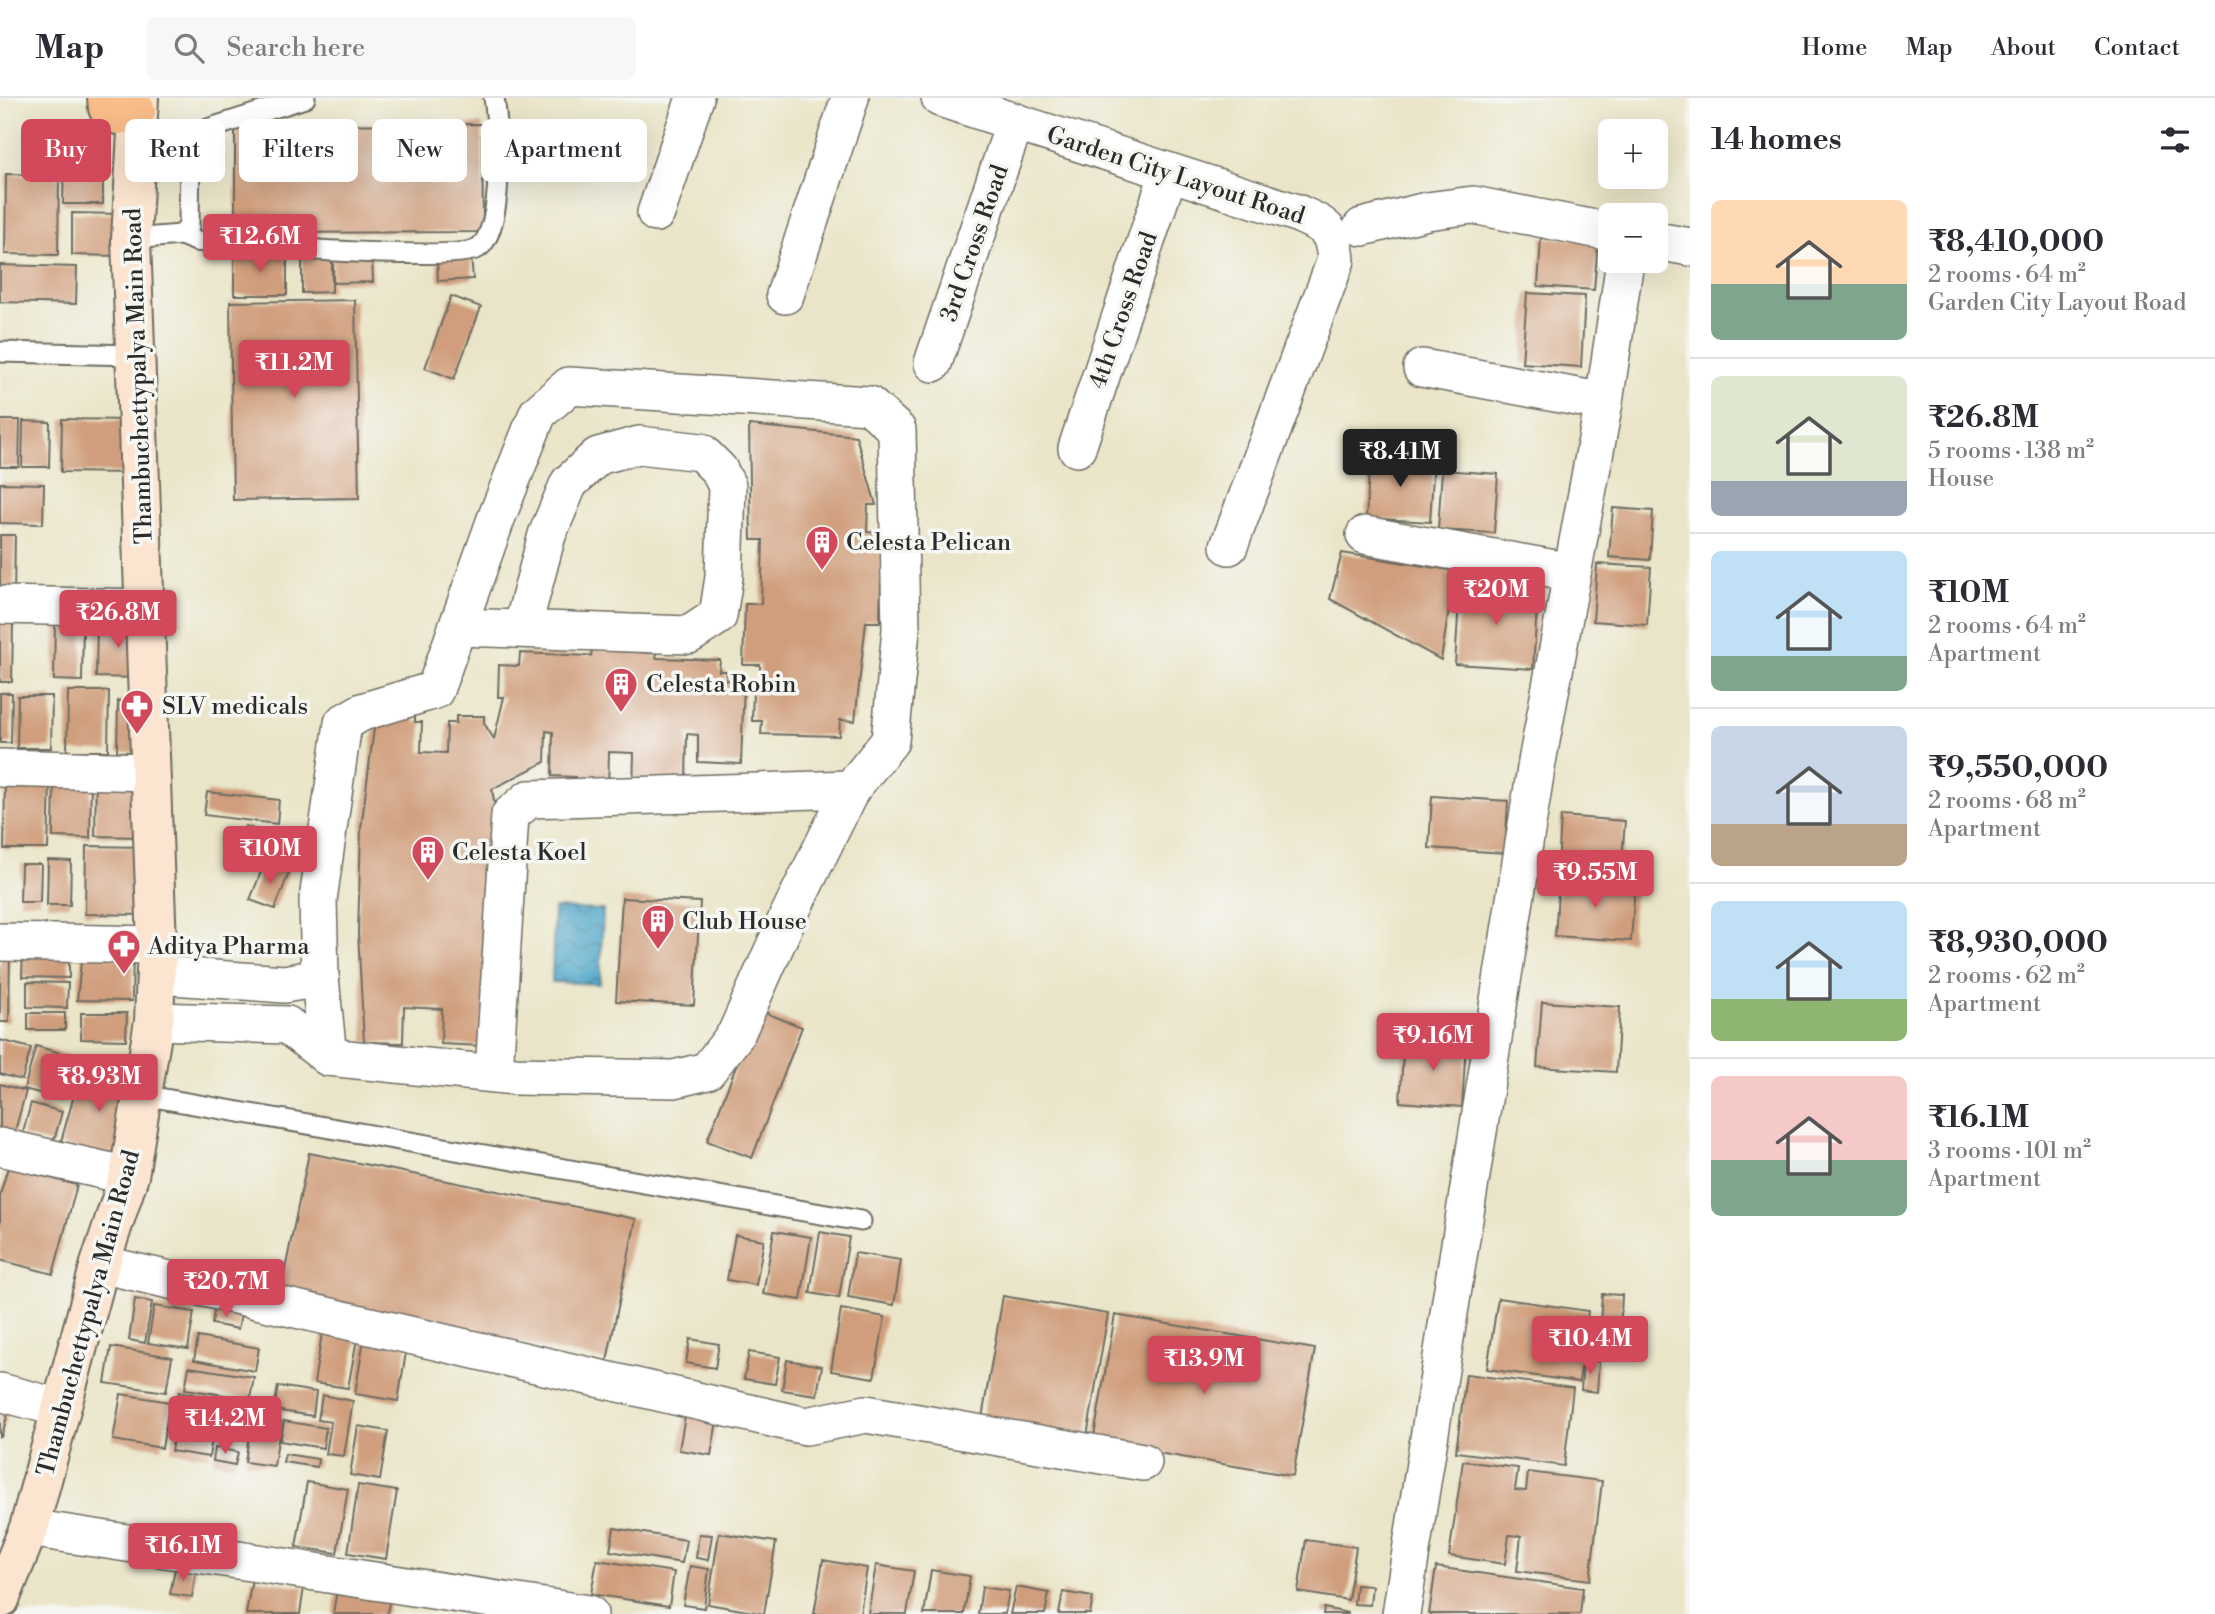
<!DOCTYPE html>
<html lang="en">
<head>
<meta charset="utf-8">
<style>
	:root { --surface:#fff; --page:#f7f7f7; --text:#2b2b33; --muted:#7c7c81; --line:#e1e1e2; --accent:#d1495b }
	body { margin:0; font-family:"Libre Bodoni",serif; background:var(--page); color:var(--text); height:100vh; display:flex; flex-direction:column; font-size:26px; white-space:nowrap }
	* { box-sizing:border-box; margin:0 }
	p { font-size:23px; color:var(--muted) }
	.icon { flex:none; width:38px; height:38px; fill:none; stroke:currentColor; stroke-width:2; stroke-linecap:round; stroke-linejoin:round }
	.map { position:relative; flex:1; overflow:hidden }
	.details { display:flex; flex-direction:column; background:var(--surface); width:525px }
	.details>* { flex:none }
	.hud { position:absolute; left:21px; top:21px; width:665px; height:63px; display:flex; gap:14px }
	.buttons { position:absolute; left:1598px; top:21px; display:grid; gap:14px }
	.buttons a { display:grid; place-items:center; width:70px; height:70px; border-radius:10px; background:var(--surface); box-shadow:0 7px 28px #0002; font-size:35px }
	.price { position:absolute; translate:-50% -60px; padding:0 16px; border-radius:7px; background:var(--accent); color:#fff; font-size:23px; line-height:46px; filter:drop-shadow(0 2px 4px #0008) }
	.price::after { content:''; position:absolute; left:50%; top:42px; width:21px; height:16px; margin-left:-10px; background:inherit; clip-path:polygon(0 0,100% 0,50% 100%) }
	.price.on { background:#222; color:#fff }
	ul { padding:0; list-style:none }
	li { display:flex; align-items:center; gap:21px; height:175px; padding:0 21px }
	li+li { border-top:2px solid var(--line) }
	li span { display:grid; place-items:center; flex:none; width:196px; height:140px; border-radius:10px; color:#555 }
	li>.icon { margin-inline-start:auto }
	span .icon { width:84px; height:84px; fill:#fffc; stroke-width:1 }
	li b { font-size:30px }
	h2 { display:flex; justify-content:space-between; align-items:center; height:84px; padding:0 21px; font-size:30px }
	.chip { padding:0 24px; border-radius:10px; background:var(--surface); box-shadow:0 7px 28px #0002; font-size:24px; line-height:63px }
	.chip.on { background:var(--accent); color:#fff }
	header { display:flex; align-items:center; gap:42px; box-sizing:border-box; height:98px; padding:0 35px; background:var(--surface); border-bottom:2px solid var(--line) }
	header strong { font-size:33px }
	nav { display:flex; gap:38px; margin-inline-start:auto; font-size:24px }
	.search { width:490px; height:63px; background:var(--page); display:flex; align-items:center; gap:18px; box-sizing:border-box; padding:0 24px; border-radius:10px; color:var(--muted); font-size:26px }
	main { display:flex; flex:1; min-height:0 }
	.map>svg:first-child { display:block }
	.water { fill:url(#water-waves); stroke:#3c687a; stroke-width:2 }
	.building { fill:#d09e7b }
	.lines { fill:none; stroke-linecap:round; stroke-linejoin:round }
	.service-casing { stroke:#6e6c62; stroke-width:23 }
	.minor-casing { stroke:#6e6c62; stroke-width:40 }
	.secondary-casing { stroke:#6e6c62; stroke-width:42 }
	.primary-casing { stroke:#6e6c62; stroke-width:42 }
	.service { stroke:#fff; stroke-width:19 }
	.minor { stroke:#fff; stroke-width:37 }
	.secondary { stroke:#fce5d0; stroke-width:38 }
	.primary { stroke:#f8bd89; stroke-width:38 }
	.labels { text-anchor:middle; stroke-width:7; stroke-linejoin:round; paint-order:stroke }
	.street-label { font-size:24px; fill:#2b2b2b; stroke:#f6f6f2 }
	.poi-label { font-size:24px; fill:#2b2b2b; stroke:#f6f6f2; text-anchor:start }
</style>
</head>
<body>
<header>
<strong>Map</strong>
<div class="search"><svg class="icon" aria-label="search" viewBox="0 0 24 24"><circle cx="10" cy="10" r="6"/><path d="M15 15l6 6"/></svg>Search here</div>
<nav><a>Home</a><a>Map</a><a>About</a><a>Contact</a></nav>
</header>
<main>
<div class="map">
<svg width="1690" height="1516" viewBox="0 0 1690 1516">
	<defs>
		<pattern id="water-waves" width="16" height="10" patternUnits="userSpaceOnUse" patternTransform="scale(1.75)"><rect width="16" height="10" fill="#4ca5c9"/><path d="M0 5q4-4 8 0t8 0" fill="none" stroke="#3f87a3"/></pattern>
	</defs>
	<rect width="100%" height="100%" fill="#f6f6f2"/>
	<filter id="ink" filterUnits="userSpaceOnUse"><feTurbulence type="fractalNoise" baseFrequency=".0143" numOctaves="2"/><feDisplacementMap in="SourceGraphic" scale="14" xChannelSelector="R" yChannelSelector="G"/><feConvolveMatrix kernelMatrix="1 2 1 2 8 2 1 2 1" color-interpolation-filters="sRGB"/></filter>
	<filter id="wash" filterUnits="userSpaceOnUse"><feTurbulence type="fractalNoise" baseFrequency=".00686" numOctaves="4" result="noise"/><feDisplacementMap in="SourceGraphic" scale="28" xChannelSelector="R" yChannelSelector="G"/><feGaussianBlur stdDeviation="1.57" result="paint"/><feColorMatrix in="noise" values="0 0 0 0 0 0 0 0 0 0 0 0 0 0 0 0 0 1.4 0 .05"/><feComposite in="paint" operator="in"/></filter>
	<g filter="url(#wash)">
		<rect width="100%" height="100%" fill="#eae5c8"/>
		<!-- water -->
		<polygon class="water" points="554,810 603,812 600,886 552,884"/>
		<g id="blocks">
			<!-- building -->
			<g class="building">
				<polygon points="482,26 483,134 235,135 235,27"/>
				<polygon points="64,62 103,63 103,106 63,106"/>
				<polygon points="6,76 59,77 58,157 5,156"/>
				<polygon points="72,115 121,116 120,158 72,157"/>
				<polygon points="1541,139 1598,143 1594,192 1538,188"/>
				<rect x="234" y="155" width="53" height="42"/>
				<polygon points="302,155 332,155 332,194 302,195"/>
				<polygon points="333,156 372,156 373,184 333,185"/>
				<polygon points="471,157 473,181 438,183 437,159"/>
				<polygon points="0,167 77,169 76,206 0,204"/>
				<polygon points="1527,195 1585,198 1581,269 1522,265"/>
				<polygon points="451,198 481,209 454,281 425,270"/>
				<polygon points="355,202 359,400 233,402 230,204"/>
				<polygon points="62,321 133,322 132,375 61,374"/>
				<polygon points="0,322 20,322 19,369 0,369"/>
				<polygon points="23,323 50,324 49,369 22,369"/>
				<polygon points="749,327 856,338 876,407 868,407 867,434 882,435 880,524 866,524 855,623 840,622 839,638 761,636 762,623 752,623 753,591 760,591 760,567 743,567 745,506 761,506 763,442 751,442"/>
				<polygon points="1370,358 1434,362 1430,424 1366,420"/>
				<polygon points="1442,372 1498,376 1494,435 1438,432"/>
				<polygon points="0,385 44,386 43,426 0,425"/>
				<polygon points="1613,410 1653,413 1650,462 1609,459"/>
				<polygon points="0,437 15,437 14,500 0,500"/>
				<polygon points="1342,455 1455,473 1441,562 1330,501"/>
				<polygon points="1597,466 1651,469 1647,527 1593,523"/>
				<polygon points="1460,487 1538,493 1533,571 1455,566"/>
				<polygon points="55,520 83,521 82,583 54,582"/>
				<polygon points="0,524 13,524 12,584 0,584"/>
				<polygon points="97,524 140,525 139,580 96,579"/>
				<polygon points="592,552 657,555 656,560 720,562 719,573 726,573 726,582 744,583 741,666 698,664 698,637 687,636 686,682 633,693 634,655 609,654 608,692 575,691 575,679 552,678 553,634 546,633 545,664 492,691 499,732 482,948 441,946 442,911 404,909 403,945 364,944 358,835 361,730 375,623 415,617 415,624 422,624 421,654 446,655 447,625 456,625 456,618 484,618 484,625 494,641 504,599 498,599 499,567 519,568 520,555 591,558"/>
				<polygon points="68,593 109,593 108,653 67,653"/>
				<polygon points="0,595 12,595 11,645 0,645"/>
				<polygon points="18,598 52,598 51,650 17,650"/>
				<polygon points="118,603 145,603 144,654 117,654"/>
				<polygon points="54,679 91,680 90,740 53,739"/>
				<polygon points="96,679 137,679 136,739 95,738"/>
				<polygon points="5,682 50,683 48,751 4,751"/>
				<polygon points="207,694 279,702 277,726 204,717"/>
				<polygon points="1432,698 1508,703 1505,755 1429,750"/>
				<polygon points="1561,718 1625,723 1621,774 1558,770"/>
				<polygon points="245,728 269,737 256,771 232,762"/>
				<polygon points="86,748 147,749 146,817 85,816"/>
				<polygon points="48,762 71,763 70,807 47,807"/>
				<polygon points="265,764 289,774 275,811 250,802"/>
				<polygon points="21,766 41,766 40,804 20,804"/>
				<polygon points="1559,782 1635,787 1631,843 1555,838"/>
				<polygon points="622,800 700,804 694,907 616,903"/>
				<polygon points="23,851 69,852 69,880 22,879"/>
				<polygon points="0,852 10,852 9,924 0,924"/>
				<polygon points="133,853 132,903 77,902 82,854"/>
				<polygon points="27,884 68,885 67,910 27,909"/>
				<polygon points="1542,904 1620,909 1616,974 1537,969"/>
				<polygon points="758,912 802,929 752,1060 707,1043"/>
				<rect x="28" y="915" width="37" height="17"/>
				<polygon points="81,915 127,915 126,942 81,941"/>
				<polygon points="1404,941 1466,945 1462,1009 1400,1004"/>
				<polygon points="0,942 31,950 22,982 0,976"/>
				<polygon points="36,948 74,959 62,1001 24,991"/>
				<polygon points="82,969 138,984 115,1063 60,1047"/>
				<polygon points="0,986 26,993 13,1040 0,1036"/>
				<polygon points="31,1005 62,1014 53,1046 22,1038"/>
				<polygon points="309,1055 636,1121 607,1263 280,1196"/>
				<polygon points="8,1069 77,1087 53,1176 0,1162 0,1097"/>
				<polygon points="774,1133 811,1139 801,1202 763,1196"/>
				<polygon points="820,1134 849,1139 839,1200 810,1195"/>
				<polygon points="735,1137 764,1142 756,1187 727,1182"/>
				<polygon points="855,1155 901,1162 894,1207 848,1199"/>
				<polygon points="1602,1196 1622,1197 1619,1257 1598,1256"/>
				<polygon points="1003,1198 1108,1216 1086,1344 981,1326"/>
				<polygon points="1498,1200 1588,1213 1579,1284 1487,1271"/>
				<polygon points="135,1201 152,1204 145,1245 129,1242"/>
				<polygon points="154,1208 194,1214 188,1251 148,1245"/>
				<polygon points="841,1211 885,1219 874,1280 831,1273"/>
				<polygon points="214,1212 241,1216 238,1231 212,1226"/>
				<polygon points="1115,1217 1315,1251 1293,1378 1093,1344"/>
				<polygon points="323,1229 358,1235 348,1290 314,1285"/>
				<polygon points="198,1239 259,1250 255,1273 194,1262"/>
				<polygon points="364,1241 407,1248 398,1303 355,1296"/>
				<polygon points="690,1241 719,1246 715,1270 686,1265"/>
				<polygon points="111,1249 172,1259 166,1294 105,1285"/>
				<polygon points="749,1254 780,1259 775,1286 744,1281"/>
				<polygon points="787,1262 822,1268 817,1297 782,1292"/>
				<polygon points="1583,1263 1599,1264 1597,1294 1581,1292"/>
				<polygon points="189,1269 254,1279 250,1301 185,1291"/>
				<polygon points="1466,1276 1573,1290 1564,1368 1456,1354"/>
				<polygon points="278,1288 316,1294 313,1318 274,1312"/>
				<polygon points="179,1294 244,1305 242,1321 177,1310"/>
				<polygon points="121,1296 170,1304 162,1350 113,1342"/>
				<polygon points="322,1297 353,1303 344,1358 326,1356 331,1324 318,1322"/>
				<polygon points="0,1306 10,1309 1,1339 0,1339"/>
				<polygon points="177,1317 215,1323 209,1359 171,1353"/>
				<polygon points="252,1318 281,1323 274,1368 245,1364"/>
				<polygon points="685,1318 717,1323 711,1357 679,1352"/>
				<polygon points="284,1323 326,1330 323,1350 280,1343"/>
				<polygon points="358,1328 388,1333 380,1382 350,1377"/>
				<polygon points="215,1350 238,1354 235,1367 213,1363"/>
				<polygon points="285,1356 318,1361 317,1369 283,1364"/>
				<polygon points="1463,1363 1518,1370 1515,1392 1526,1393 1528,1374 1602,1383 1590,1482 1517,1473 1521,1438 1509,1437 1505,1466 1449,1458"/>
				<polygon points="307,1384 348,1391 337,1455 296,1449"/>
				<polygon points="358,1387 397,1393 386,1461 348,1455"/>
				<polygon points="614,1430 686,1442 682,1465 610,1453"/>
				<polygon points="719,1435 776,1444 764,1516 708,1506"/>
				<polygon points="699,1436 712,1437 708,1462 696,1460"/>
				<polygon points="1306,1442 1356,1449 1348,1502 1298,1494"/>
				<polygon points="597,1462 674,1474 669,1508 591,1496"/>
				<polygon points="823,1462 867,1470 860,1516 814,1516"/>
				<polygon points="876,1467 914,1473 907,1516 868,1516"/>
				<polygon points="690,1468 709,1471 704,1510 683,1507"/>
				<polygon points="1436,1469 1583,1490 1580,1516 1429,1516"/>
				<polygon points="175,1470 196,1473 192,1499 170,1496"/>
				<polygon points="931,1472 970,1478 964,1516 924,1516"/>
				<polygon points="252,1480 304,1489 300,1516 246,1516"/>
				<polygon points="338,1485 391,1494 387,1516 333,1516"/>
				<polygon points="1356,1487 1372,1488 1370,1507 1354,1506"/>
				<polygon points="982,1489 1009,1493 1005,1516 978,1516"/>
				<polygon points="1016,1489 1049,1495 1045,1516 1010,1516"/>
				<polygon points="1063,1494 1093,1499 1090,1516 1059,1516"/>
				<polygon points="1324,1510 1348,1515 1348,1516 1323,1516"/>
			</g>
		</g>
	</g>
	<g filter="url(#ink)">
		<use href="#blocks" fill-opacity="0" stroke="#6e6c62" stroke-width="2"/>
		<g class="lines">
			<defs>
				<g id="service">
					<polyline points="181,137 189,129 190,44 195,35 305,0"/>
					<path d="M131 141 181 137 196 143 222 146C259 148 457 164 478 150 505 133 499 29 494 0"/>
					<polyline points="0,254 136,257"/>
					<polyline points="142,997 861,1123"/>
				</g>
				<g id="minor">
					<path d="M940 0 1297 115C1325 128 1333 129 1336 162L1229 448"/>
					<polyline points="656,115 695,0"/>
					<polyline points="1362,129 1427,113 1473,107 1610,134"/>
					<polyline points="1656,143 1690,149"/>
					<polyline points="785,197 850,0"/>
					<polyline points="933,265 1015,24"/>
					<polyline points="1422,270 1604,304"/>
					<polyline points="1077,350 1169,74"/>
					<polyline points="1365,437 1572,474"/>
					<polyline points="0,507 145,510"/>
					<polyline points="457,529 689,537 718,518 724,479 727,388 719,372 701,354 639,347 598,358 569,385 547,437 522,531"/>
					<polyline points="0,670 150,674"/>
					<polyline points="0,844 157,847"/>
					<polyline points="320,880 328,959"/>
					<polyline points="154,923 287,927 328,959 515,978 674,981 707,973 736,936 787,821 851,691 890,643 901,532 897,332 869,307 569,288 538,315 496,421 435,592 362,614 343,625 318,802 320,880 284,886 158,877"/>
					<polyline points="494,975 510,717 529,701 851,691"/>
					<polyline points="0,1049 129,1078"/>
					<polyline points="100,1166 806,1328 866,1316 1143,1364"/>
					<polyline points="0,1294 60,1310"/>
					<polyline points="29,1430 589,1516"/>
					<polyline points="1401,1516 1537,664 1604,304 1625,163"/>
				</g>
				<polyline id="secondary" points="0,1501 29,1430 100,1166 129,1078 154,923 157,847 131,141 139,0"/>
				<polyline id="primary" points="107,0 108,10 118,17 136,13"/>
			</defs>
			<!-- service casing -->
			<use href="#service" class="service-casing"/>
			<!-- minor casing -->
			<use href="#minor" class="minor-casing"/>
			<!-- secondary casing -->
			<use href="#secondary" class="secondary-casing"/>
			<!-- primary casing -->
			<use href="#primary" class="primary-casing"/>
			<!-- service -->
			<use href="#service" class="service"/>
			<!-- minor -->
			<use href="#minor" class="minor"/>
			<!-- secondary -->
			<use href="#secondary" class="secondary"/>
			<!-- primary -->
			<use href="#primary" class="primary"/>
		</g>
	</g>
	<!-- icons -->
	<defs>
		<symbol id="building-pin" viewBox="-11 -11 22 30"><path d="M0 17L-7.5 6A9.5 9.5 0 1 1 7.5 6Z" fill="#d1495b" stroke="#f6f6f2"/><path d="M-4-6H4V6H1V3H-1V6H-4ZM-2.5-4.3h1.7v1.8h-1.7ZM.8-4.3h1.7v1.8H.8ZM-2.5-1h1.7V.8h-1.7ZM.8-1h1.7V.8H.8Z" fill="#fff"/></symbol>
		<symbol id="pharmacy-pin" viewBox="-11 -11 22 30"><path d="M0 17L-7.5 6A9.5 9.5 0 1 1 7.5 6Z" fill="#d1495b" stroke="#f6f6f2"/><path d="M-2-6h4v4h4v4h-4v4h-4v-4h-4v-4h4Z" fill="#fff"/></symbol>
	</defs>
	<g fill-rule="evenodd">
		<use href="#building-pin" x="803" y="425" width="38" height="52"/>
		<use href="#building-pin" x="602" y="567" width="38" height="52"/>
		<use href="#pharmacy-pin" x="118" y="589" width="38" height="52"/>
		<use href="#building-pin" x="409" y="735" width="38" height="52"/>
		<use href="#building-pin" x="639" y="804" width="38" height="52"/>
		<use href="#pharmacy-pin" x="105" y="829" width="38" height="52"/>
	</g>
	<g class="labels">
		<!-- street labels -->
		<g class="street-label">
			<text transform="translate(1176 77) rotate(18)" y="8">Garden City Layout Road</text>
			<text transform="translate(974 145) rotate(-71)" y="8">3rd Cross Road</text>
			<text transform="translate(1123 212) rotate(-71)" y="8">4th Cross Road</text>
			<text transform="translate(138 278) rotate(-92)" y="8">Thambuchettypalya Main Road</text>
			<text transform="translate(88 1215) rotate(-75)" y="8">Thambuchettypalya Main Road</text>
		</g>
		<!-- poi labels -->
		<g class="poi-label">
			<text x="846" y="452">Celesta Pelican</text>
			<text x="646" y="594">Celesta Robin</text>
			<text x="162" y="616">SLV medicals</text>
			<text x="452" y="762">Celesta Koel</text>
			<text x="682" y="831">Club House</text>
			<text x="148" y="856">Aditya Pharma</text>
		</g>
	</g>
</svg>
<div class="buttons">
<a>+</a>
<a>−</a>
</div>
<b class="price" style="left:260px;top:176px">₹12.6M</b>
<b class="price" style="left:294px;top:302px">₹11.2M</b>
<b class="price on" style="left:1400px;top:391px">₹8.41M</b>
<b class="price" style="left:1496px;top:529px">₹20M</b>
<b class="price" style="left:118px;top:552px">₹26.8M</b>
<b class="price" style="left:270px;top:788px">₹10M</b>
<b class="price" style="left:1595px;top:812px">₹9.55M</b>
<b class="price" style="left:1433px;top:975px">₹9.16M</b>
<b class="price" style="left:99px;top:1016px">₹8.93M</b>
<b class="price" style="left:226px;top:1221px">₹20.7M</b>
<b class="price" style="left:1590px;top:1278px">₹10.4M</b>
<b class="price" style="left:1204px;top:1298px">₹13.9M</b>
<b class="price" style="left:225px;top:1358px">₹14.2M</b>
<b class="price" style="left:183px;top:1485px">₹16.1M</b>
<div class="hud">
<a class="chip on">Buy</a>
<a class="chip">Rent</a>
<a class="chip">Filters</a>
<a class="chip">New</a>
<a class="chip">Apartment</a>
</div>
</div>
<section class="details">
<h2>14 homes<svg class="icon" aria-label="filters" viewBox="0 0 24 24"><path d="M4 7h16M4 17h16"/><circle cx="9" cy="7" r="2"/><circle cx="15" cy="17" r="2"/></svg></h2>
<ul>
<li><span style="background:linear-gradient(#ffd9b3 60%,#7fa58c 0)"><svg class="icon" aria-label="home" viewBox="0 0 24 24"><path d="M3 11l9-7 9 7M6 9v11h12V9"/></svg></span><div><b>₹8,410,000</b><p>2 rooms · 64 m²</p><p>Garden City Layout Road</p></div></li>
<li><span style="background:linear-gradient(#dfe7d0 75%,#9aa5b1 0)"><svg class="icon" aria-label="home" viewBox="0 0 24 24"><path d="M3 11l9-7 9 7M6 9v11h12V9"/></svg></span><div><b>₹26.8M</b><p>5 rooms · 138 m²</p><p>House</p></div></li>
<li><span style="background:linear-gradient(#bfe0f5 75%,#7fa58c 0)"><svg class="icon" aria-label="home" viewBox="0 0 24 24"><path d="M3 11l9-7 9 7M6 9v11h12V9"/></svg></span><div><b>₹10M</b><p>2 rooms · 64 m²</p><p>Apartment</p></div></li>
<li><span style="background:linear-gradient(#c9d6e8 70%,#b9a48a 0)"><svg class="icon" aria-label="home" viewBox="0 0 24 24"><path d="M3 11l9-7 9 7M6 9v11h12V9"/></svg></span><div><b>₹9,550,000</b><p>2 rooms · 68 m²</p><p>Apartment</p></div></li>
<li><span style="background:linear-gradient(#bfe0f5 70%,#8fb573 0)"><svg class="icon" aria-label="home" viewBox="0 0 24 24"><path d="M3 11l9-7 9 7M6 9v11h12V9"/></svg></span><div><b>₹8,930,000</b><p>2 rooms · 62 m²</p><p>Apartment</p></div></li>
<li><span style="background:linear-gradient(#f6c9c9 60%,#7fa58c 0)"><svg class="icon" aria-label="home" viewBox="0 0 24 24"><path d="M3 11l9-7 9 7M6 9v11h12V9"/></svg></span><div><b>₹16.1M</b><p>3 rooms · 101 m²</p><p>Apartment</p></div></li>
</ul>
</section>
</main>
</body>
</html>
